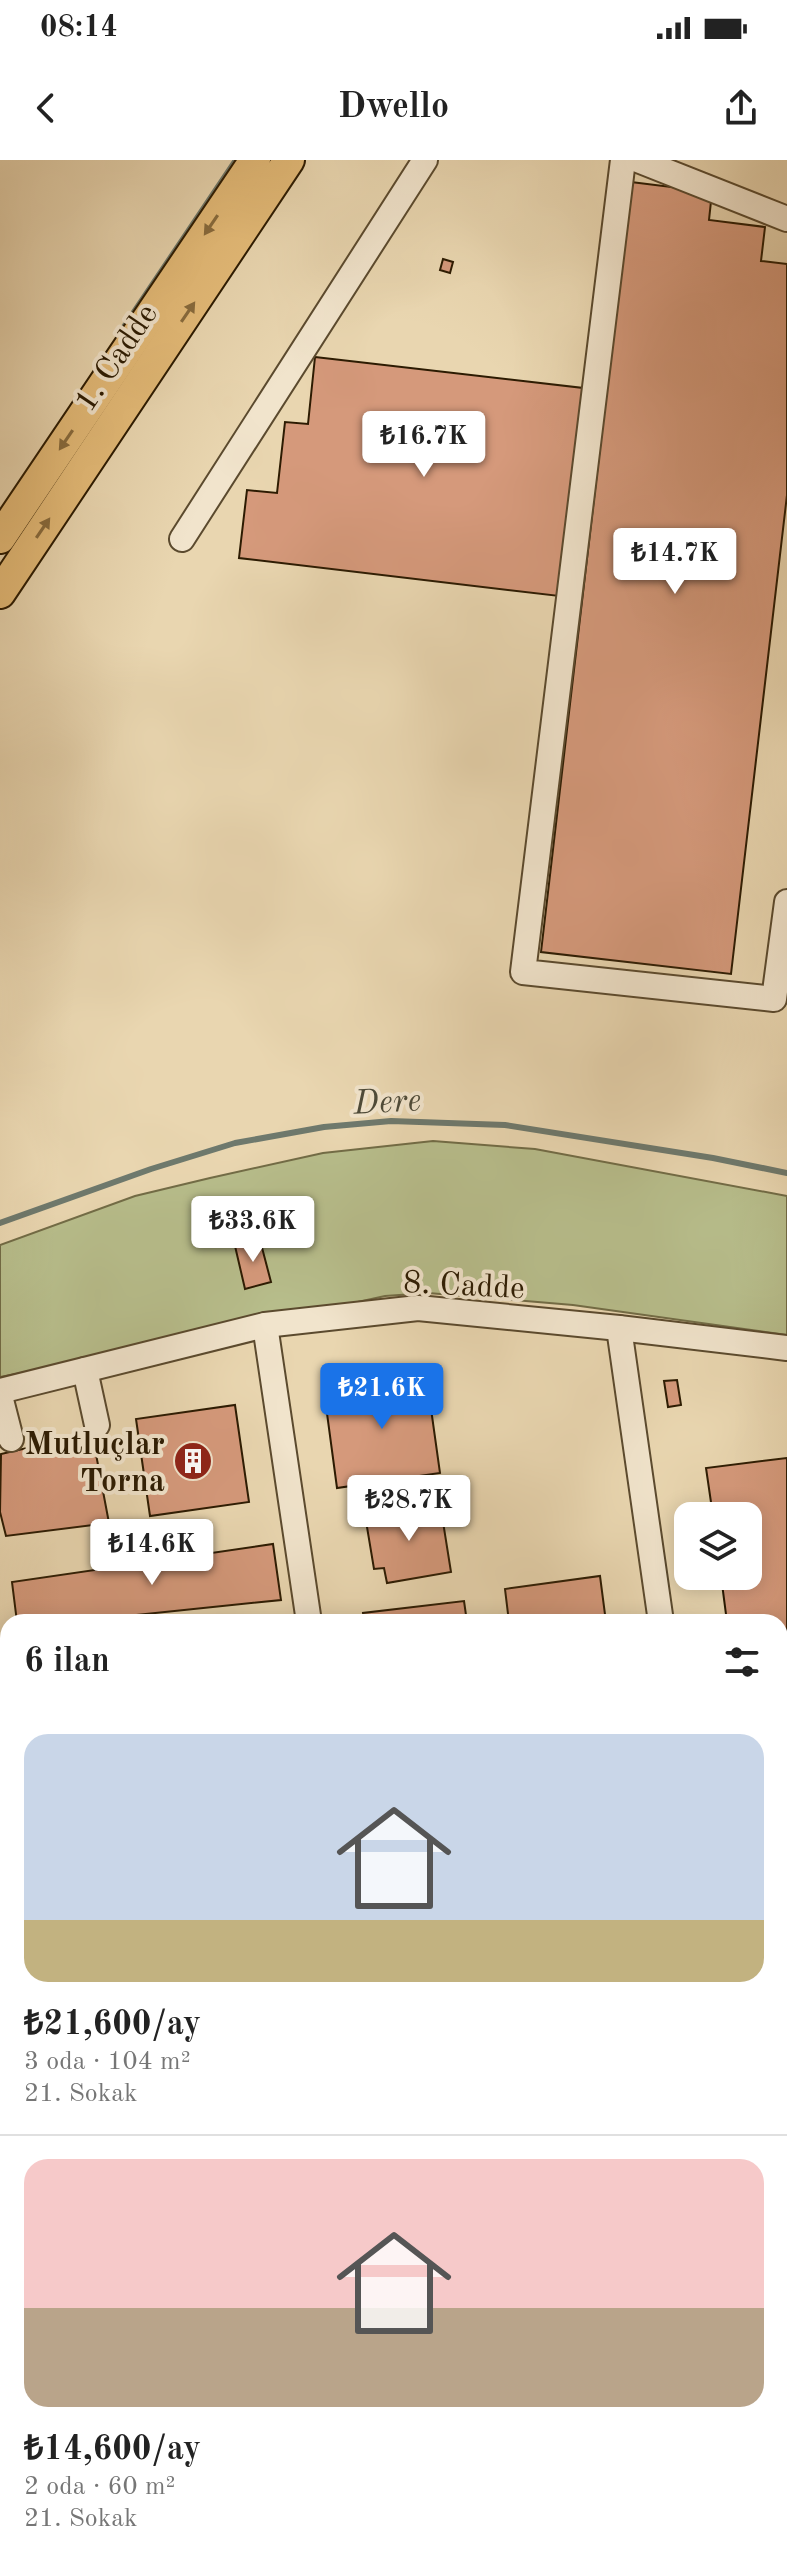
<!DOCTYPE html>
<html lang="tr">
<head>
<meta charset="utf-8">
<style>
	:root { --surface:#fff; --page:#f6f6f6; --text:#222; --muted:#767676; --line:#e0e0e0; --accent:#1a73e8 }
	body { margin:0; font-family:"Old Standard TT",serif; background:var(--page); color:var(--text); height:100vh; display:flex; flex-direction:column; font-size:30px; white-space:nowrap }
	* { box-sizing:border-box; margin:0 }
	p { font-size:26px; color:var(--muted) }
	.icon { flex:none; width:44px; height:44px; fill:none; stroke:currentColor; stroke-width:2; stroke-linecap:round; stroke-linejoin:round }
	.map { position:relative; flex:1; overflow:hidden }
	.sheet { position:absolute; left:0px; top:1454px; width:788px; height:962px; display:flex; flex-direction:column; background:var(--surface); border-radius:24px 24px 0 0; box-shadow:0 4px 20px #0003 }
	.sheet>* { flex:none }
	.controls { position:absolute; left:674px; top:1342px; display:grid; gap:16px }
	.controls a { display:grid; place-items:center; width:88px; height:88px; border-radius:16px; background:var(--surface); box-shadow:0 4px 20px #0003; font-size:40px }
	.price { position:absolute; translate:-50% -68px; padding:0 18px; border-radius:8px; background:#fff; color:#222; font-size:26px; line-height:52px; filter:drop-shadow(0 2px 4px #0008) }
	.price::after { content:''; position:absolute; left:50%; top:48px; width:24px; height:18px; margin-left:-12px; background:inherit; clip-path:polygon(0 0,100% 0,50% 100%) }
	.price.active { background:var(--accent); color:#fff }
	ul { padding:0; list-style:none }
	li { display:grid; align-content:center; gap:16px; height:424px; padding:0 24px }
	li+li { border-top:2px solid var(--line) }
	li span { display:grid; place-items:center; height:248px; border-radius:24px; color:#555 }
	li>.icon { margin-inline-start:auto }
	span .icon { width:144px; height:144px; fill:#fffc; stroke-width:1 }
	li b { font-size:34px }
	h2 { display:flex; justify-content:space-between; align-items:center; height:96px; padding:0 24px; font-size:34px }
	.status { display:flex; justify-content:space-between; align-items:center; height:56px; padding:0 40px; background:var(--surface); direction:ltr }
	.status svg { height:22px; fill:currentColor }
	header { display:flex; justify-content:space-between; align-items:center; height:104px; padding:0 24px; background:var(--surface); font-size:36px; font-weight:600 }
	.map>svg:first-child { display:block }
	.green { fill:#b7bd8b; stroke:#726c46; stroke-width:2 }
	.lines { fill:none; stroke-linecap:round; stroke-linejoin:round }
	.stream { stroke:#6e796d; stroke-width:6 }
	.building { fill:#d5997b; stroke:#2c1b02; stroke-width:2 }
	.minor-casing { stroke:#5b4a2e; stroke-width:28 }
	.major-casing { stroke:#2c1b02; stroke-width:34 }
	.minor { stroke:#f1e4cc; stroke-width:24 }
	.major { stroke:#e4bb78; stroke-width:30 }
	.oneway { fill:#886b3d }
	.labels { text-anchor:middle; stroke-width:8; stroke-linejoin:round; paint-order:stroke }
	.street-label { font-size:32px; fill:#2c1b02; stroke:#f1e4cc }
	.poi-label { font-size:32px; font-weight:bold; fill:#2c1b02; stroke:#f1e4cc; text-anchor:end }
	.water-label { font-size:34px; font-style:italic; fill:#4d4a38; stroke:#f1e4cc }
</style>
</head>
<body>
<div class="status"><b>08:14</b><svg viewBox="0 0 49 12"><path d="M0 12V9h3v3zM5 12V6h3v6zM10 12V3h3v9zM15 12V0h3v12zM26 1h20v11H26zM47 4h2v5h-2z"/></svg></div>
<header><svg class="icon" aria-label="back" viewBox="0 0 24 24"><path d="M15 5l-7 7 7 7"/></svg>Dwello<svg class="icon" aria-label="share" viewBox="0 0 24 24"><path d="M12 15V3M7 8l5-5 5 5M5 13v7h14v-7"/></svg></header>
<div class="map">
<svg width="787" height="2415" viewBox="0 0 787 2415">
	<rect width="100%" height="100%" fill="#e9d6b0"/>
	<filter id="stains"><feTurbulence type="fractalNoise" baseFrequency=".0025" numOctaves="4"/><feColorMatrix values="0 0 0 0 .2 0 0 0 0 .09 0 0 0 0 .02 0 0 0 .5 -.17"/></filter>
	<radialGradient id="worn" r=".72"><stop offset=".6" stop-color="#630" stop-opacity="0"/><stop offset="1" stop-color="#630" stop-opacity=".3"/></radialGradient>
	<!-- green -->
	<polygon class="green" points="433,981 535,989 787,1036 787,1175 573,1145 428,1133 385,1136 131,1192 0,1217 0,1085 135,1036 210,1018 323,993"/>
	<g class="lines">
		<!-- stream -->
		<g class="stream">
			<polyline points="118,176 236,0"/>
			<polyline points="0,1063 151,1009 235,983 324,967 391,961 505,965 713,998 787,1013"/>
		</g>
	</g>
	<!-- building -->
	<g class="building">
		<polygon points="631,22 712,32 709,60 765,67 761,101 787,104 787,335 731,814 541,792"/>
		<polygon points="443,99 453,102 450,113 440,110"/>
		<polygon points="315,197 583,228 559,436 239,398 247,330 277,333 285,262 308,264"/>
		<polygon points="260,1080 271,1122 245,1129 235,1086"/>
		<polygon points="426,1213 440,1313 337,1328 326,1246 337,1225"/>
		<polygon points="677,1220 681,1245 668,1247 664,1221"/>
		<polygon points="235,1245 249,1342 150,1356 136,1259"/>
		<polygon points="92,1273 109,1363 6,1376 0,1352 1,1294"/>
		<polygon points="787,1298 787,1690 780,1691 780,1462 727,1462 721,1416 748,1416 748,1356 713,1356 706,1308"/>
		<polygon points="440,1343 451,1412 387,1423 384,1408 374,1409 365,1355"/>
		<polygon points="273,1384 281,1440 69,1462 17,1462 12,1422"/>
		<polygon points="600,1416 606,1462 509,1462 505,1429"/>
		<polygon points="464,1441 467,1462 364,1462 363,1453"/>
		<polygon points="787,1779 787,1877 780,1878 780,1780"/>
		<polygon points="787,1891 787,1918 780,1920 780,1893"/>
		<rect x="102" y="2408" width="90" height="7"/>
	</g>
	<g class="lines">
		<defs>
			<g id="minor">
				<polyline points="623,0 523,812 774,839 787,742"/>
				<polyline points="638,0 787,59"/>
				<polyline points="182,379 425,0"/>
				<polyline points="265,1165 309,1462"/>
				<polyline points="619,1168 661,1462"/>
				<polyline points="85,1210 97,1265"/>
				<polyline points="0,1231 265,1165 418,1148 619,1168 787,1188"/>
				<polyline points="0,1236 11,1279"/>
				<polyline points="0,1682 8,1737"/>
				<polyline points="0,1975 8,1975"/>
				<polyline points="780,2206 787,2246"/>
				<polyline points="43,2408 44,2415"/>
				<polyline points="379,2408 379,2415"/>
				<polyline points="421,2408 421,2413 523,2408"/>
			</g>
			<g id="major">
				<polyline points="0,378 255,0"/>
				<polyline points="0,433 289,0"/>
			</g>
		</defs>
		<!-- minor casing -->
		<use href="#minor" class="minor-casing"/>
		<!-- major casing -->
		<use href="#major" class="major-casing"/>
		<!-- minor -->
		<use href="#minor" class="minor"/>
		<!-- major -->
		<use href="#major" class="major"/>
	</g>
	<!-- one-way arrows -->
	<defs><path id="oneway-solid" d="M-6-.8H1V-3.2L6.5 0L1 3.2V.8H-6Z" transform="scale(2)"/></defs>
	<g class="oneway">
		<use href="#oneway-solid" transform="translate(211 65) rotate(124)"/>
		<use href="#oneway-solid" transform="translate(188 152) rotate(-56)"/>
		<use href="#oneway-solid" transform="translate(66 280) rotate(124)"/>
		<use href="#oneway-solid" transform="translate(43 368) rotate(-56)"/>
	</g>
	<!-- icons -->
	<defs>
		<symbol id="building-disc" viewBox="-11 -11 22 22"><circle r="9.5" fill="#8f2418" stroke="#f1e4cc"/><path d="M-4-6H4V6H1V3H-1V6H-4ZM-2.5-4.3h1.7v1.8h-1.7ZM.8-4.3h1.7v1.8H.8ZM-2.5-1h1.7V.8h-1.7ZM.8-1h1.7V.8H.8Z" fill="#fff"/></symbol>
	</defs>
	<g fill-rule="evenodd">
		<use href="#building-disc" x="171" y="1279" width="44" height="44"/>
	</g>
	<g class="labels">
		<!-- street labels -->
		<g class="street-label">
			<text transform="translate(115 197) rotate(-56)" y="11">1. Cadde</text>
			<text transform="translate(464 1124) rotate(3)" y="11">8. Cadde</text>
		</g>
		<!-- poi labels -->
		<g class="poi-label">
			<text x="165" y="1294">Mutluçlar<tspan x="165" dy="37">Torna</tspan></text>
		</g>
		<!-- water labels -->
		<g class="water-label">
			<text transform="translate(387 940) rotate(-3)" y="12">Dere</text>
		</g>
	</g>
	<rect width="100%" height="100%" filter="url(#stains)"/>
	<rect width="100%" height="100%" fill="url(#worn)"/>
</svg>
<div class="controls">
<a><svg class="icon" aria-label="layers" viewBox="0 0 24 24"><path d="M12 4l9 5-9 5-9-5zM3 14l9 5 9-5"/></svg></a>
</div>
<b class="price" style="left:424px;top:319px">₺16.7K</b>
<b class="price" style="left:675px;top:436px">₺14.7K</b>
<b class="price" style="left:253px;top:1104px">₺33.6K</b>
<b class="price active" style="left:382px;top:1271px">₺21.6K</b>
<b class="price" style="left:409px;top:1383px">₺28.7K</b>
<b class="price" style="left:152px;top:1427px">₺14.6K</b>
<section class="sheet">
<h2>6 ilan<svg class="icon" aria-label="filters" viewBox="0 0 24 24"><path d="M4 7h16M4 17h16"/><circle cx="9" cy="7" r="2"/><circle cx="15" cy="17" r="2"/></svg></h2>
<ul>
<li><span style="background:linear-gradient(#c9d6e8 75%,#c2b280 0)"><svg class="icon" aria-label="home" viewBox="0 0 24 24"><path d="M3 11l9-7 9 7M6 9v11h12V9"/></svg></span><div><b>₺21,600/ay</b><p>3 oda · 104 m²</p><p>21. Sokak</p></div></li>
<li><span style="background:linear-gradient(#f6c9c9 60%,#b9a48a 0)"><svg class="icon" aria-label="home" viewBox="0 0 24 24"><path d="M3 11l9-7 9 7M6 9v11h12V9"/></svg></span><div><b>₺14,600/ay</b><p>2 oda · 60 m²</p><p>21. Sokak</p></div></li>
</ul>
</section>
</div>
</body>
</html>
